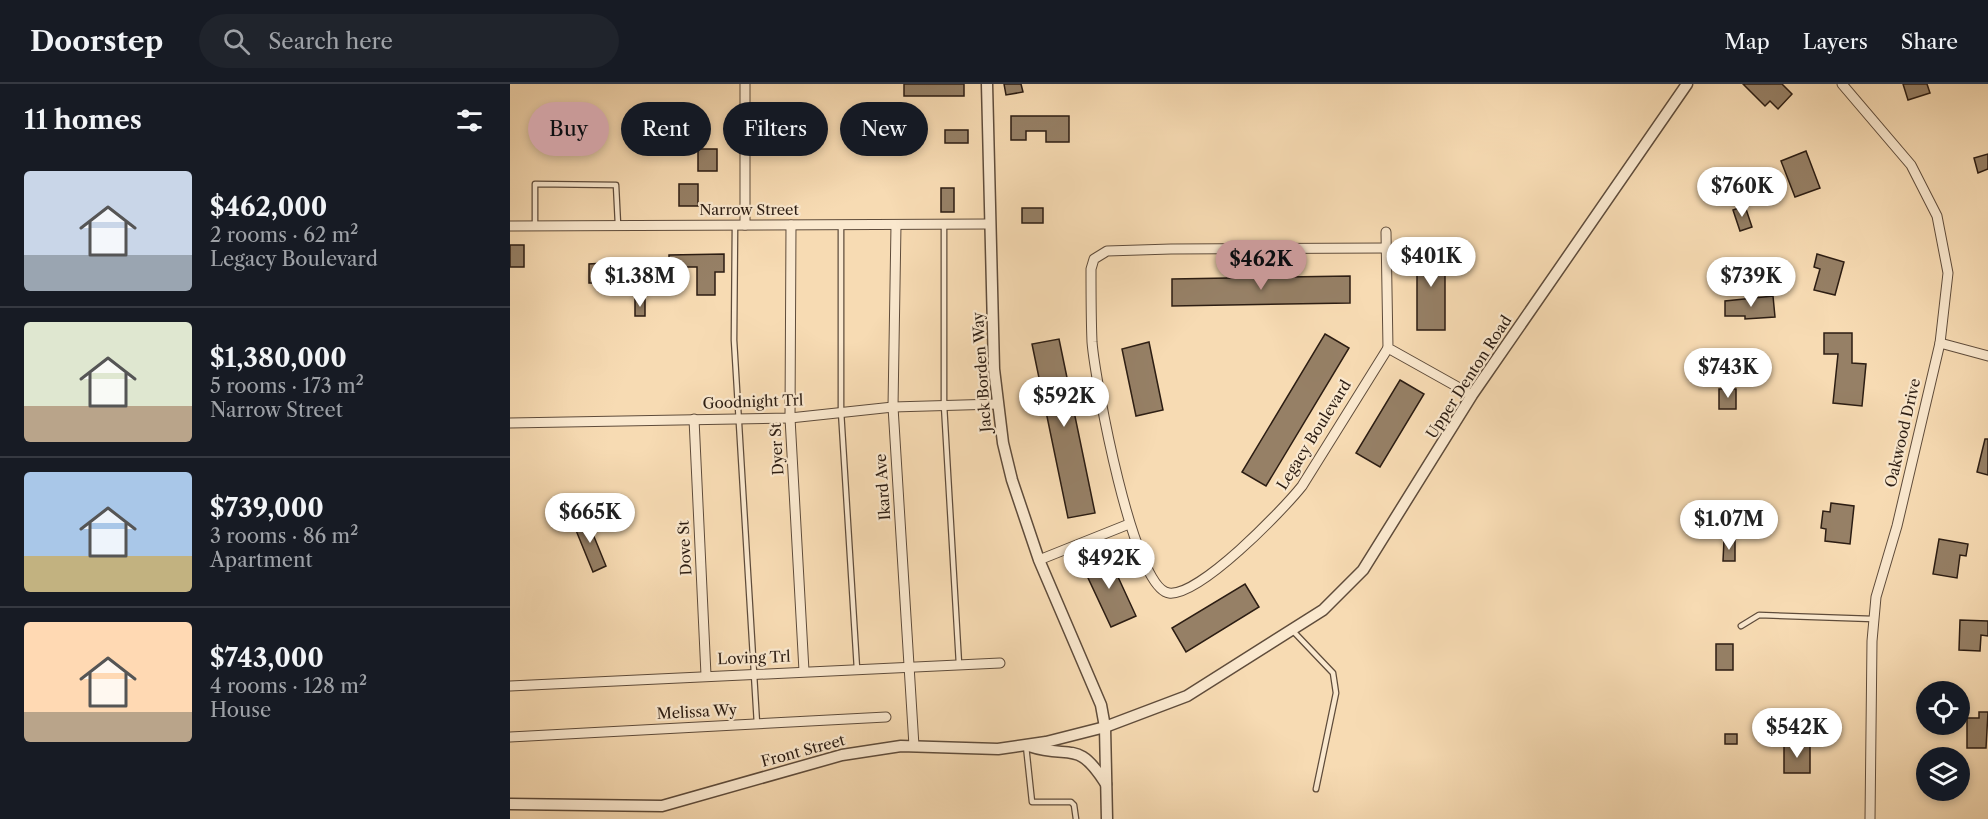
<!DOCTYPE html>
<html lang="en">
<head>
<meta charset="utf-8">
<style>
	:root { --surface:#171b24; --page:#20242c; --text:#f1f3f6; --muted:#9ea1a6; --line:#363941; --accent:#c59692 }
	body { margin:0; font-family:"Libre Caslon Text",serif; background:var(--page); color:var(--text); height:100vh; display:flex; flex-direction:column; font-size:22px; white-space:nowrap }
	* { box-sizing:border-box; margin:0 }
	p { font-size:20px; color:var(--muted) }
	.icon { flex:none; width:33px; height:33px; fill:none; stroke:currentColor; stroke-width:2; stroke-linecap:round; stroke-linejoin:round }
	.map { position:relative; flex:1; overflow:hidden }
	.side { display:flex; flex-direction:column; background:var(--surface); width:510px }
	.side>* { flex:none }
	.banner { position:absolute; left:18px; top:18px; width:570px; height:54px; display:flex; gap:12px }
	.controls { position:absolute; left:1406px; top:597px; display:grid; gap:12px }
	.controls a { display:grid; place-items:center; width:54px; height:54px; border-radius:50%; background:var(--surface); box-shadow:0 3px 9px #0003; font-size:30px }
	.price { position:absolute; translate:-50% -51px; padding:0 14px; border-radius:21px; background:#fff; color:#222; font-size:20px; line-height:39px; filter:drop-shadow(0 2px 3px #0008) }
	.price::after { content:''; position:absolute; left:50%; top:36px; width:18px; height:14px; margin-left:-9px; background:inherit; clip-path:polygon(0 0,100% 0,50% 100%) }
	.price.active { background:var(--accent); color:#111 }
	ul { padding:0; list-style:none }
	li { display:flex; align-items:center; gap:18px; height:150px; padding:0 24px }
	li+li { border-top:2px solid var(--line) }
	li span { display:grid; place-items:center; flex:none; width:168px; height:120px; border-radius:6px; color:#555 }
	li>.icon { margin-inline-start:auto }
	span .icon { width:72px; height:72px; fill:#fffc; stroke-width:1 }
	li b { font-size:26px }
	h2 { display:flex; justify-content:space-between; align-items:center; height:72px; padding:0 24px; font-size:26px }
	.tag { padding:0 21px; border-radius:27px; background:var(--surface); box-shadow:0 3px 9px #0003; font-size:21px; line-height:54px }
	.tag.active { background:var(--accent); color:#111 }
	header { display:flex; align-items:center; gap:36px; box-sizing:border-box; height:84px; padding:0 30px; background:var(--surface); border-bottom:2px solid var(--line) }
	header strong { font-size:28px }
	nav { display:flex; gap:33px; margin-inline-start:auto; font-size:21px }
	.search { width:420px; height:54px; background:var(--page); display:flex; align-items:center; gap:15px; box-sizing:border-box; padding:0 21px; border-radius:33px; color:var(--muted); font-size:22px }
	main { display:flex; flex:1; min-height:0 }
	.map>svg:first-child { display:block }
	.building { fill:#968066; stroke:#2c1d13; stroke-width:1.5 }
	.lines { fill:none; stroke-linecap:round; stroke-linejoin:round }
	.service-casing { stroke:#5f4c3b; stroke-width:7 }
	.minor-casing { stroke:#5f4c3b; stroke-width:11 }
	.tertiary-casing { stroke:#5f4c3b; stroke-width:13 }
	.service { stroke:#fae8ce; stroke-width:4.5 }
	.minor { stroke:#fae8ce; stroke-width:9 }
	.tertiary { stroke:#fae8ce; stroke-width:10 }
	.labels { text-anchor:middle; stroke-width:4.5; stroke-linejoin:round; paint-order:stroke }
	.street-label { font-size:15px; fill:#2c1d13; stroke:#fae8ce }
</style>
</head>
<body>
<header>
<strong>Doorstep</strong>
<div class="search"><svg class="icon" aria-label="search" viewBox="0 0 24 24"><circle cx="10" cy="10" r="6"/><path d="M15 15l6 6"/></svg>Search here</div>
<nav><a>Map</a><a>Layers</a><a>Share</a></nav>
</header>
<main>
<section class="side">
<h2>11 homes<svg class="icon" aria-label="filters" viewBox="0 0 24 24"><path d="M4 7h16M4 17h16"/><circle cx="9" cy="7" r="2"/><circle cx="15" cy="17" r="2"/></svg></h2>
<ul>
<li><span style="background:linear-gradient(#c9d6e8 70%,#9aa5b1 0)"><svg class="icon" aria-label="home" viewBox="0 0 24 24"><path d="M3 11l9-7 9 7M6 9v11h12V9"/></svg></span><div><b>$462,000</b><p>2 rooms · 62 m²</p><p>Legacy Boulevard</p></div></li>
<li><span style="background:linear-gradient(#dfe7d0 70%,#b9a48a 0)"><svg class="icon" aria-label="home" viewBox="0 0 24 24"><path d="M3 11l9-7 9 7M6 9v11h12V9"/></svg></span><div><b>$1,380,000</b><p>5 rooms · 173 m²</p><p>Narrow Street</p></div></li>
<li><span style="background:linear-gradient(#a9c7e8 70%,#c2b280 0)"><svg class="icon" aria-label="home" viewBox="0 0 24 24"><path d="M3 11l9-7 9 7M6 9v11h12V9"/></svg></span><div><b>$739,000</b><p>3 rooms · 86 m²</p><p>Apartment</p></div></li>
<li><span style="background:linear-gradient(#ffd9b3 75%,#b9a48a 0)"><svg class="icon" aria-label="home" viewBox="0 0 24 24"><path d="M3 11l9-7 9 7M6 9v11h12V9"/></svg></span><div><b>$743,000</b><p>4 rooms · 128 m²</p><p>House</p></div></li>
</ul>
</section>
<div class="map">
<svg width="1478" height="735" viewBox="0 0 1478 735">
	<rect width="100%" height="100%" fill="#f7dbb3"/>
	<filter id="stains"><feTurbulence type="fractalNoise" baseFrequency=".00333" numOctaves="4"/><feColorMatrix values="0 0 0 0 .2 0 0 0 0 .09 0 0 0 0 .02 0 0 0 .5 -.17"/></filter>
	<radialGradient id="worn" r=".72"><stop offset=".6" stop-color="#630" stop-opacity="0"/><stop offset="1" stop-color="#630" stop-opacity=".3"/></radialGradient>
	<!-- building -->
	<g class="building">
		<rect x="394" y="0" width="60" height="12"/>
		<polygon points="494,0 511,0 513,8 496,11"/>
		<polygon points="1233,0 1272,0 1282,10 1268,25 1260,17 1255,22"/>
		<polygon points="1393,0 1417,0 1420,9 1398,16"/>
		<polygon points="501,32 559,32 559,58 536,58 536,47 516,47 516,56 501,56"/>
		<rect x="435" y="46" width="23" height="13"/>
		<rect x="188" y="65" width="19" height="22"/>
		<polygon points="1296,67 1310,104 1285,113 1271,77"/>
		<polygon points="1478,70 1478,85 1468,89 1464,74"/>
		<rect x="169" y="100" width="19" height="22"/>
		<rect x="431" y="104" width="13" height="24"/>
		<polygon points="1235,122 1242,143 1230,147 1223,126"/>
		<rect x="512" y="124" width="21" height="15"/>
		<rect x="0" y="161" width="14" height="22"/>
		<rect x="907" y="161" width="28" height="85"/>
		<polygon points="214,170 214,188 205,188 205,211 187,211 187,183 166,183 166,193 147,193 147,199 93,196 93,199 79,199 79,180 159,175 159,171"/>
		<polygon points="1307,170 1334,178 1325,211 1304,206 1310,185 1304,183"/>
		<polygon points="840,192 840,219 662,222 662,195"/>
		<polygon points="1263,212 1265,233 1235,235 1235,232 1215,232 1215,217"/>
		<rect x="125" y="215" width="10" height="17"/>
		<polygon points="1314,249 1342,249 1342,279 1356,280 1352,322 1323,319 1328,270 1314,270"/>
		<polygon points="815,250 839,264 756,402 732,388"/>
		<polygon points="549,255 585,429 558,434 522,260"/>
		<polygon points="639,258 653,326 626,332 612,265"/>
		<polygon points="890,296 914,310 870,383 846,369"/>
		<rect x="1209" y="305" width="17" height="20"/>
		<polygon points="1475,355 1478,355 1478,391 1467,388"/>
		<polygon points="1321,419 1344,422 1340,460 1315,457 1316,445 1311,444 1313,427 1320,428"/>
		<polygon points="76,433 96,482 83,488 63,439"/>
		<polygon points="1429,455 1458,460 1456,472 1450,471 1447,494 1423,490"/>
		<polygon points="1214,456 1225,456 1225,477 1213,477"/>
		<polygon points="597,469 626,532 601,543 572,481"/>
		<polygon points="735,500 749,523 676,568 662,544"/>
		<polygon points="1450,536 1478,537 1478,552 1471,551 1470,567 1449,566"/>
		<rect x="1206" y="560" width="17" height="26"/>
		<polygon points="1469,628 1478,628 1476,664 1457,664 1457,634 1469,634"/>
		<rect x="1215" y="650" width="12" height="10"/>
		<rect x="1274" y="661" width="26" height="28"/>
	</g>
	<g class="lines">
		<defs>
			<g id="service">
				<polyline points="434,140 434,321 449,580"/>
				<polyline points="225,141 224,256 247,640"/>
				<polyline points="331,141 331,327 347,585"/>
				<polyline points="25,142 25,100 106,101 108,141"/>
				<polyline points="1231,542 1249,531 1363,535"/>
				<polyline points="783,547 823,589 826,609 806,705"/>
				<polyline points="516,662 522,718 561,718 564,721 566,735"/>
			</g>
			<g id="minor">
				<polyline points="235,0 235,141"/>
				<polyline points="1332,0 1401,81 1427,132 1438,189 1430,259 1387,442 1366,513 1362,557 1360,735"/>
				<polyline points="281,141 280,334 294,587"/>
				<polyline points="386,141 383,323 404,662"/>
				<polyline points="0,142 479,140"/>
				<polyline points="876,148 878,264 962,311"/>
				<path d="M876 164 661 165 597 167 584 175 581 185C581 209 581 234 582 258 585 295 623 505 659 509 689 513 773 426 792 402L878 264"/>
				<polyline points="1430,259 1478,272"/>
				<polyline points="184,335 196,591"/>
				<polyline points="0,339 280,334 383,323 487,320"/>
				<polyline points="529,476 619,440"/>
				<polyline points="0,602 490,579"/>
				<polyline points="0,653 376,633"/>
			</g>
			<g id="tertiary">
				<polyline points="477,0 484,285 493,359 502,396 529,476 591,621 595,643 597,735"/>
				<path d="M519 662C561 676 567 654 596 700"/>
				<polyline points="0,720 152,722 332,671 391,662 488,665 536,658 595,643 677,612 813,526 853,486 962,311 1177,0"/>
			</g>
		</defs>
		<!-- service casing -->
		<use href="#service" class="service-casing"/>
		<!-- minor casing -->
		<use href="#minor" class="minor-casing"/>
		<!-- tertiary casing -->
		<use href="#tertiary" class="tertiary-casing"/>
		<!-- service -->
		<use href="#service" class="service"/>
		<!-- minor -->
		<use href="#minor" class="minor"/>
		<!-- tertiary -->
		<use href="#tertiary" class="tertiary"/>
	</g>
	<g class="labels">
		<!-- street labels -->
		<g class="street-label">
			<text x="239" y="131">Narrow Street</text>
			<text transform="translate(472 288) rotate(-94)" y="5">Jack Borden Way</text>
			<text transform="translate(959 293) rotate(-57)" y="5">Upper Denton Road</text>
			<text transform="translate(243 318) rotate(-2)" y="5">Goodnight Trl</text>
			<text transform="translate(1393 349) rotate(-77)" y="5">Oakwood Drive</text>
			<text transform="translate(804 351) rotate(-58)" y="5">Legacy Boulevard</text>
			<text transform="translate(267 365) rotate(-93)" y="5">Dyer St</text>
			<text transform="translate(373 403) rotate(-94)" y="5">Ikard Ave</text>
			<text transform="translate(175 464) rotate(-93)" y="5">Dove St</text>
			<text transform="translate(244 574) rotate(-2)" y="5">Loving Trl</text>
			<text transform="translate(187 628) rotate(-3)" y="5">Melissa Wy</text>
			<text transform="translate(293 667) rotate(-15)" y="5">Front Street</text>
		</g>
	</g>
	<rect width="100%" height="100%" filter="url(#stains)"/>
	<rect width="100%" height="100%" fill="url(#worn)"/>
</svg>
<div class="controls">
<a><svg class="icon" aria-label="locate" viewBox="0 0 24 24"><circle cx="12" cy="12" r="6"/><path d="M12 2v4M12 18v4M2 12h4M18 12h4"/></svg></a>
<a><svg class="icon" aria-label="layers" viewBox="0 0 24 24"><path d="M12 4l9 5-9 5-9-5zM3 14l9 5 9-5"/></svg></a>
</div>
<b class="price" style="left:1232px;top:134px">$760K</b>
<b class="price" style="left:921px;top:204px">$401K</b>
<b class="price active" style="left:751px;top:207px">$462K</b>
<b class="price" style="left:130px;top:224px">$1.38M</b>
<b class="price" style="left:1241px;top:224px">$739K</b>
<b class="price" style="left:1218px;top:315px">$743K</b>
<b class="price" style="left:554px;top:344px">$592K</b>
<b class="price" style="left:80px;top:460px">$665K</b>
<b class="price" style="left:1219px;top:467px">$1.07M</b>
<b class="price" style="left:599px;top:506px">$492K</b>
<b class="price" style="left:1287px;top:675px">$542K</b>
<div class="banner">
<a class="tag active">Buy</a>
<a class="tag">Rent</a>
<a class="tag">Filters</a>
<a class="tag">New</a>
</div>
</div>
</main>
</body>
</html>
